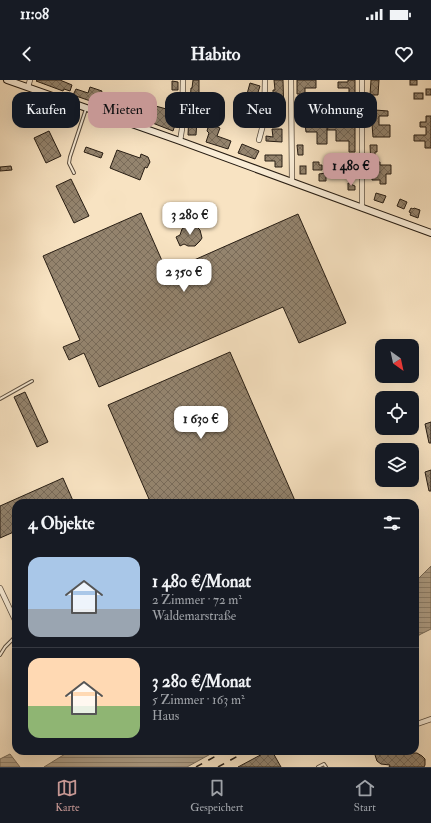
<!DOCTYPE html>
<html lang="de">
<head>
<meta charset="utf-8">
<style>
	:root { --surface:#171b24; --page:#20242c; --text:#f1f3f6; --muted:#9ea1a6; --line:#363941; --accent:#c59692 }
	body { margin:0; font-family:"IM FELL Double Pica",serif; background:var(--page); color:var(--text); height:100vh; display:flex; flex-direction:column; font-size:15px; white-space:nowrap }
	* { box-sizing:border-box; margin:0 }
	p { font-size:13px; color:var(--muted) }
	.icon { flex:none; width:22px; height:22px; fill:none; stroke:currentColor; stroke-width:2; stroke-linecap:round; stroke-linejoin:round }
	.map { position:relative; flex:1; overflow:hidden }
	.panel { position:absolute; left:12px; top:419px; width:407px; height:256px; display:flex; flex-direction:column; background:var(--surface); border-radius:12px; box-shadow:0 4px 16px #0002 }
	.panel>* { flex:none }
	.hud { position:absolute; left:12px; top:12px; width:407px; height:36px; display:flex; gap:8px }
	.needle { width:26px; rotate:147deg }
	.buttons { position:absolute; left:375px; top:259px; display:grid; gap:8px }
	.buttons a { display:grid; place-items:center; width:44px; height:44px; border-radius:8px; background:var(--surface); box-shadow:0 4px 16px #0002; font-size:20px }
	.price { position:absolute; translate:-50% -34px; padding:0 9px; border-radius:8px; background:#fff; color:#222; font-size:13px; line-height:26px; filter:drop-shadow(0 1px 2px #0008) }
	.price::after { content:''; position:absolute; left:50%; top:24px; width:12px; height:9px; margin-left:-6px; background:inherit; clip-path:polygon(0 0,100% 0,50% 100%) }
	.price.selected { background:var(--accent); color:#111 }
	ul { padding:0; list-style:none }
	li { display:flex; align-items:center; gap:12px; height:100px; padding:0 16px }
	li+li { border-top:1px solid var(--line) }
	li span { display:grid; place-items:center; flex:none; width:112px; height:80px; border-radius:12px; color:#555 }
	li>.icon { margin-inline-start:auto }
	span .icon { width:48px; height:48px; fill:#fffc; stroke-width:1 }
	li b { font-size:17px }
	h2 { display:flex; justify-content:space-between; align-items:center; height:48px; padding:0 16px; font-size:17px }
	.pill { padding:0 14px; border-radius:12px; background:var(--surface); box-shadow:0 4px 16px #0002; font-size:14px; line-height:36px }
	.pill.selected { background:var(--accent); color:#111 }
	.status { display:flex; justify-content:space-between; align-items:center; height:28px; padding:0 20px; background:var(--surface); direction:ltr }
	.status svg { height:11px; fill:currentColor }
	header { display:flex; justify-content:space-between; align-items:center; height:52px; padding:0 16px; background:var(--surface); font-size:18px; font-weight:700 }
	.tabs { display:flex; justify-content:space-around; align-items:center; height:56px; border-top:1px solid var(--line); background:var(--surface); font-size:11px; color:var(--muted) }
	.tabs a { display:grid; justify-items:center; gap:2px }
	.tabs .selected { color:var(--accent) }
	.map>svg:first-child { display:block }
	.water { fill:url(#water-rules); stroke:#7a6c59 }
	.building { fill:url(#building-cross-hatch); stroke:#281e14 }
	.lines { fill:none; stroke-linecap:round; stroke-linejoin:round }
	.lane-casing { stroke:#5c4f40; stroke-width:4 }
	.street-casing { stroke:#5c4f40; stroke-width:6 }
	.secondary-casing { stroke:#281e14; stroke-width:8 }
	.lane { stroke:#faedd7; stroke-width:2 }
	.street { stroke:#faedd7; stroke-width:4.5 }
	.secondary { stroke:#faedd7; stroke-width:6 }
	.rail { stroke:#281e14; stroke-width:1.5; stroke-dasharray:7 7; stroke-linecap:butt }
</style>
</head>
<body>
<div class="status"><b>11:08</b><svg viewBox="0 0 49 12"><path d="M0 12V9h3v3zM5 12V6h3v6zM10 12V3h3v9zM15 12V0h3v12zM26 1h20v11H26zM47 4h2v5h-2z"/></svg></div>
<header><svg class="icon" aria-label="back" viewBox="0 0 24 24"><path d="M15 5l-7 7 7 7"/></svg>Habito<svg class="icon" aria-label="heart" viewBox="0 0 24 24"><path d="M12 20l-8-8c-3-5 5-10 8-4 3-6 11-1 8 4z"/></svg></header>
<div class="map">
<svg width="431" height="687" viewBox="0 0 431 687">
	<defs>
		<pattern id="water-rules" width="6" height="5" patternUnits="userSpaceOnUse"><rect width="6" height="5" fill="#b1a087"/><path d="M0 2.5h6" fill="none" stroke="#90826d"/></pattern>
		<pattern id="building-cross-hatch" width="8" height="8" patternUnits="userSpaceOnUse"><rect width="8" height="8" fill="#94846e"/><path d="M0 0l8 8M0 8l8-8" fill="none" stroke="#796b59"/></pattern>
	</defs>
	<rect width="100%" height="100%" fill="#f8e3c2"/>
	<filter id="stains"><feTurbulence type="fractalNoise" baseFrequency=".005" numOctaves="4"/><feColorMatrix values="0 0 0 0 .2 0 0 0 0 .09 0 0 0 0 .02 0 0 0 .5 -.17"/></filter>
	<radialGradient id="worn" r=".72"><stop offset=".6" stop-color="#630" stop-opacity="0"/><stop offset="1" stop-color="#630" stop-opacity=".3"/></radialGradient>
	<!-- water -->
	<g class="water">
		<polygon points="431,486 431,549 419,555 415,566 415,502"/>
		<polygon points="70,671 216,671 187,687 44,687"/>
		<polygon points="10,674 20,687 0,687 0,679"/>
	</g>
	<!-- building -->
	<g class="building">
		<polygon points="37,0 60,0 72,5 70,11 64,9 63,11 36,1"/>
		<polygon points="193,0 199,0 199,24 200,24 200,33 212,33 212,37 209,44 205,42 205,40 197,40 196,55 188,55 189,33 188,33 188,22 190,22 191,8 192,8"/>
		<polygon points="274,0 283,0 284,35 275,36 275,33 273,33 273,27 275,27 275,16 273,16 273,10 275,10"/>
		<polygon points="297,0 316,0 316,8 305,8 305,22 309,22 309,31 299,31 299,23 301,23 300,14 297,14"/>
		<polygon points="348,0 355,0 355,72 349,72 349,61 336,61 336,50 327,50 327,43 347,43 347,23 349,23 349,8 338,8 338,2 348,2"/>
		<polygon points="371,0 379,0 378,15 370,15"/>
		<rect x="410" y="0" width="7" height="5"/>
		<polygon points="172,1 178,2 178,10 172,10"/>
		<polygon points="250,3 260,6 255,22 258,23 255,32 245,30 249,14 247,14"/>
		<polygon points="90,7 102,11 101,14 114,18 111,28 73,15 76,9 88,13"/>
		<rect x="426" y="9" width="5" height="6"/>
		<rect x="414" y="13" width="9" height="6"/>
		<polygon points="140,18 144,20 140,31 149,35 152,25 170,30 167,39 173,41 172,44 175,45 173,51 127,33 126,34 119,31 122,24 136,28"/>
		<polygon points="376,23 376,30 370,30 370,24"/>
		<polygon points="375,30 388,31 388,36 379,36 379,45 390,45 390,57 373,57 372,44 371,44 370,39"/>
		<polygon points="426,36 431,36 431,68 425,68 425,61 414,61 414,55 426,55 426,47 420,47 420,42 426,42"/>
		<polygon points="209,44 220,48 217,56 231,61 228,69 206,62 209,53 207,51"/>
		<polygon points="305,44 311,44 311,47 327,47 327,64 317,64 317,52 306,52"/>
		<polygon points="272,49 282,49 282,62 266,61 266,56 273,57"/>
		<polygon points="49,51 61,76 46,83 34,58"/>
		<polygon points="242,64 259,71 255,79 238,73"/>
		<polygon points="297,65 303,65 303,75 298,75"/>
		<polygon points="370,65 377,65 377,72 375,72 375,82 380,82 380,85 391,85 391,94 386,94 386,104 380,104 380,100 372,100 372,87 371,85"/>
		<polygon points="86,67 103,73 101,78 84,72"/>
		<polygon points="117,70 140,78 141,74 148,77 150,82 147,88 145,87 140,100 110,88"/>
		<polygon points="265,75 282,75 282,87 275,87 275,81 265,81"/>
		<polygon points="313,82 319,82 319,85 322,85 322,90 313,90"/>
		<rect x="349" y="82" width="7" height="7"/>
		<polygon points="11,86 12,90 0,91 0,87"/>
		<rect x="300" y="86" width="6" height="8"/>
		<polygon points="332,91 349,91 349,98 342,98 342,95 332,95"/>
		<polygon points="326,93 326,101 319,101 319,94"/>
		<polygon points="71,99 89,136 74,143 56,106"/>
		<polygon points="348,103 355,106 355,110 348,110"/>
		<polygon points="376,113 386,116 383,123 374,120"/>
		<polygon points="400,119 407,122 404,129 397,126"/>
		<polygon points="411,128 413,129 414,128 420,130 418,138 410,135 411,133 409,132"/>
		<polygon points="141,133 167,192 298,134 346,243 299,263 283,227 99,307 84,273 69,280 63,267 80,260 43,176"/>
		<polygon points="188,145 195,145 200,150 202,158 200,161 195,166 188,166 184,164 180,166 176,157 180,155 182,149"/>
		<polygon points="230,272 296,423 139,423 149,419 108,325"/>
		<polygon points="25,312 48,362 37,367 14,317"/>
		<polygon points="431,342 431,363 429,363 425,344"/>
		<polygon points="431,390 431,411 429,411 425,392"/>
		<polygon points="63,398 74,423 16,423 16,451 0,458 0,426"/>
		<polygon points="268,671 272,671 281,687 238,687"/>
		<polygon points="376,671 412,671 411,673 417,673 422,676 425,679 425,685 424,687 389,687 390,685 381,684 377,681 375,675"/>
	</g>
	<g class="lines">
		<defs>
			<g id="lane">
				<polyline points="74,93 69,83 70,77 86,29"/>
				<polyline points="0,319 32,301"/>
				<polyline points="0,575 5,567 16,556"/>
				<polyline points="318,687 324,684 326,687"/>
			</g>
			<g id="street">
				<polyline points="291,0 292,102"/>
				<polyline points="28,7 30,0"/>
				<polyline points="259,60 264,41 265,0"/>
				<polyline points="180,61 182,49 183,0"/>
				<polyline points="362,128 362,0"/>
				<polyline points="0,508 16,542"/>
				<polyline points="417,644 431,639"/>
			</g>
			<polyline id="secondary" points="7,0 180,61 431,153"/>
		</defs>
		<!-- lane casing -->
		<use href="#lane" class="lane-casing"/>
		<!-- street casing -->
		<use href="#street" class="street-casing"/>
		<!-- secondary casing -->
		<use href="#secondary" class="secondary-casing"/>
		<!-- lane -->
		<use href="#lane" class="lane"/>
		<!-- street -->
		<use href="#street" class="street"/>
		<!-- secondary -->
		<use href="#secondary" class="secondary"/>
		<!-- rail -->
		<g class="rail">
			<polyline points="196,687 225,671"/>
			<polyline points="218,687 247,671"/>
		</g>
	</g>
	<rect width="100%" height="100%" filter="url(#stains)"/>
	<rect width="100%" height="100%" fill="url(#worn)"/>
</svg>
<div class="buttons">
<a><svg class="needle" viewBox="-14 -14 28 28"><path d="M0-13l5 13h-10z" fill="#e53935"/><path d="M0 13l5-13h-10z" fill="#9ea1a6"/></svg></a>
<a><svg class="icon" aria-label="locate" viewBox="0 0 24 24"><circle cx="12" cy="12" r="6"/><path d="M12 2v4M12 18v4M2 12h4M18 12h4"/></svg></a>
<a><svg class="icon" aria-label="layers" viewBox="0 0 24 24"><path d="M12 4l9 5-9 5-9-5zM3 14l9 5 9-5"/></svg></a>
</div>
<b class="price selected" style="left:351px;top:107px">1 480 €</b>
<b class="price" style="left:190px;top:156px">3 280 €</b>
<b class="price" style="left:184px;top:213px">2 350 €</b>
<b class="price" style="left:201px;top:360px">1 630 €</b>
<div class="hud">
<a class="pill">Kaufen</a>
<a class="pill selected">Mieten</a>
<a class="pill">Filter</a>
<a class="pill">Neu</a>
<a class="pill">Wohnung</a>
</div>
<section class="panel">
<h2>4 Objekte<svg class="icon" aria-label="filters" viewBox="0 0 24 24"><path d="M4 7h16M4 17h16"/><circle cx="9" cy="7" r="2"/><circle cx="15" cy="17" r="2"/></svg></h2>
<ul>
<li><span style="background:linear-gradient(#a9c7e8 65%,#9aa5b1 0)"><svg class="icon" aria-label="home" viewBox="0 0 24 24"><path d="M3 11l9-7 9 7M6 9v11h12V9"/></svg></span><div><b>1 480 €/Monat</b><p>2 Zimmer · 72 m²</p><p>Waldemarstraße</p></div></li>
<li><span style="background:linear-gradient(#ffd9b3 60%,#8fb573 0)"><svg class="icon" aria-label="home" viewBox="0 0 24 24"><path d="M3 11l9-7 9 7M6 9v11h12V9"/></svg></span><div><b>3 280 €/Monat</b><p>5 Zimmer · 163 m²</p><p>Haus</p></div></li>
</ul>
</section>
</div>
<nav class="tabs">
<a class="selected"><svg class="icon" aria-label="map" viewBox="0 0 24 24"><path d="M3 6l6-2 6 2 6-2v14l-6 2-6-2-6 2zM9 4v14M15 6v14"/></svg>Karte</a>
<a><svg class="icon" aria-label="saved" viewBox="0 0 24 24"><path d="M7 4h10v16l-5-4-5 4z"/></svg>Gespeichert</a>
<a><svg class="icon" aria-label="home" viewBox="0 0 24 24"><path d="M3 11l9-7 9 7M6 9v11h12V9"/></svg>Start</a>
</nav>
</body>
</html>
